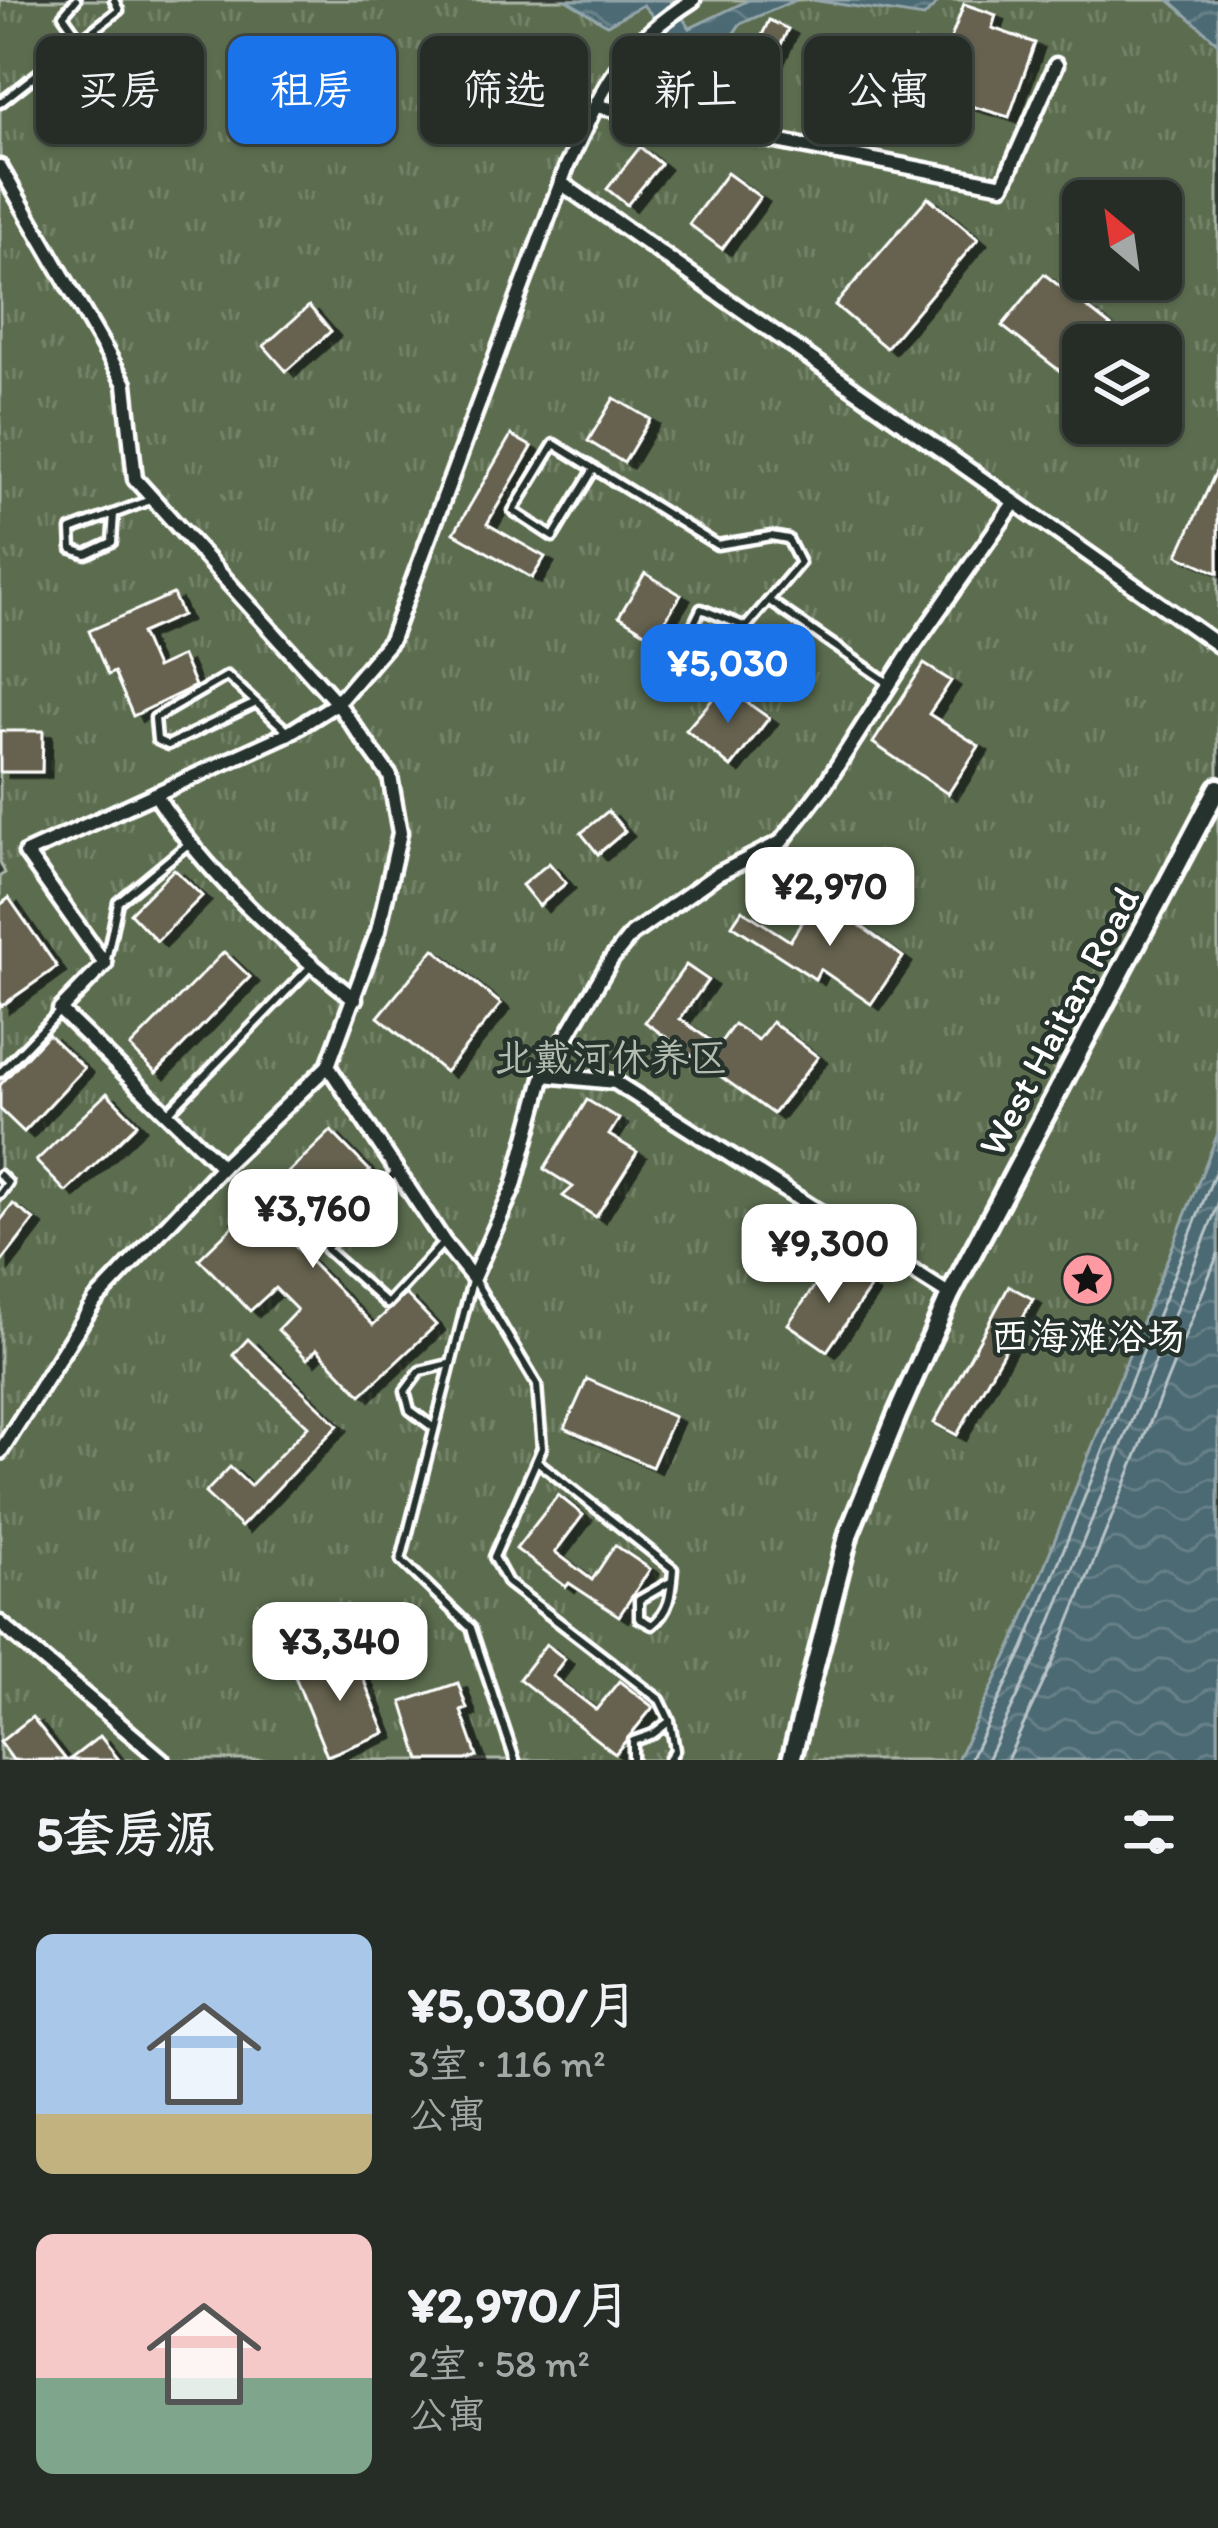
<!DOCTYPE html>
<html lang="zh">
<head>
<meta charset="utf-8">
<style>
	:root { --surface:#262d27; --page:#2e352f; --text:#f1f3f6; --muted:#a4a8a7; --line:#424944; --accent:#1a73e8 }
	body { margin:0; font-family:Itim,"LXGW WenKai TC",sans-serif; background:var(--page); color:var(--text); height:100vh; display:flex; flex-direction:column; font-size:45px; white-space:nowrap }
	* { box-sizing:border-box; margin:0 }
	p { font-size:39px; color:var(--muted) }
	.icon { flex:none; width:66px; height:66px; fill:none; stroke:currentColor; stroke-width:2; stroke-linecap:round; stroke-linejoin:round }
	.map { position:relative; height:1760px; overflow:hidden }
	.details { display:flex; flex-direction:column; background:var(--surface); flex:1 }
	.details>* { flex:none }
	.guide { position:absolute; left:36px; top:36px; width:1146px; height:108px; display:flex; gap:24px }
	.needle { width:78px; rotate:331deg }
	.tools { position:absolute; left:1062px; top:180px; display:grid; gap:24px }
	.tools a { display:grid; place-items:center; width:120px; height:120px; border-radius:18px; background:var(--surface); box-shadow:0 3px 9px #0004,0 0 0 3px var(--line); font-size:60px }
	.price { position:absolute; translate:-50% -102px; padding:0 27px; border-radius:24px; background:#fff; color:#222; font-size:39px; line-height:78px; filter:drop-shadow(0 3px 6px #0008) }
	.price::after { content:''; position:absolute; left:50%; top:72px; width:36px; height:27px; margin-left:-18px; background:inherit; clip-path:polygon(0 0,100% 0,50% 100%) }
	.price.on { background:var(--accent); color:#fff }
	ul { padding:0; list-style:none }
	li { display:flex; align-items:center; gap:36px; height:300px; padding:0 36px }
	li span { display:grid; place-items:center; flex:none; width:336px; height:240px; border-radius:18px; color:#555 }
	li>.icon { margin-inline-start:auto }
	span .icon { width:144px; height:144px; fill:#fffc; stroke-width:1 }
	li b { font-size:51px }
	h2 { display:flex; justify-content:space-between; align-items:center; height:144px; padding:0 36px; font-size:51px }
	.chip { padding:0 42px; border-radius:18px; background:var(--surface); box-shadow:0 3px 9px #0004,0 0 0 3px var(--line); font-size:42px; line-height:108px }
	.chip.on { background:var(--accent); color:#fff }
	.map>svg:first-child { display:block }
	.park { fill:url(#park-tufts); stroke:#adb6a7; stroke-width:3; fill-rule:evenodd }
	.water { fill:url(#water-waves); stroke:#94a6ab; stroke-width:3 }
	.lines { fill:none; stroke-linecap:round; stroke-linejoin:round }
	.shore { stroke:#b7c3c7; stroke-width:3 }
	.building { fill:#66624f; stroke:#fff; stroke-width:3; filter:url(#shadow) }
	.lane-casing { stroke:#fff; stroke-width:15 }
	.street-casing { stroke:#fff; stroke-width:21 }
	.secondary-casing { stroke:#fff; stroke-width:26 }
	.lane { stroke:#26332d; stroke-width:6 }
	.street { stroke:#26332d; stroke-width:12 }
	.secondary { stroke:#26332d; stroke-width:16 }
	.labels { text-anchor:middle; stroke-width:9; stroke-linejoin:round; paint-order:stroke }
	.street-label { font-size:39px; fill:#fff; stroke:#26332d }
	.park-label { font-size:39px; fill:#b5bdb0; stroke:#26332d }
	.poi-label { font-size:39px; fill:#fff; stroke:#26332d }
</style>
</head>
<body>
<div class="map">
<svg width="1218" height="1760" viewBox="0 0 1218 1760">
	<defs>
		<pattern id="park-tufts" width="24" height="20" patternUnits="userSpaceOnUse" patternTransform="scale(3)"><rect width="24" height="20" fill="#5b6d4f"/><path d="M3 7l-1-3M5 7V3M7 7l1-3M15 17l-1-3M17 17v-4M19 17l1-3" fill="none" stroke="#748369"/></pattern>
		<pattern id="water-waves" width="16" height="10" patternUnits="userSpaceOnUse" patternTransform="scale(3)"><rect width="16" height="10" fill="#4c6a73"/><path d="M0 5q4-4 8 0t8 0" fill="none" stroke="#678088"/></pattern>
		<filter id="shadow"><feDropShadow dx="9" dy="5.5" stdDeviation="0" flood-color="#0009"/></filter>
	</defs>
	<rect width="100%" height="100%" fill="#333c34"/>
	<filter id="ink" filterUnits="userSpaceOnUse"><feTurbulence type="fractalNoise" baseFrequency=".00833" numOctaves="2"/><feDisplacementMap in="SourceGraphic" scale="24" xChannelSelector="R" yChannelSelector="G"/><feConvolveMatrix kernelMatrix="1 2 1 2 8 2 1 2 1" color-interpolation-filters="sRGB"/></filter>
	<g filter="url(#ink)">
		<!-- park -->
		<path class="park" d="M0 0H1218V1760H0V876L5 873 0 862ZM1083 201H1161V279H1083ZM1083 345H1161V423H1083Z"/>
		<!-- water -->
		<g class="water">
			<polygon points="566,0 669,0 690,28 749,0 796,0 740,24 725,47 700,54 673,39 643,5 607,25"/>
			<polygon points="812,0 940,0 924,17"/>
			<polygon points="1169,0 1218,0 1218,43"/>
			<polygon points="1218,1133 1218,1760 957,1760 1013,1644"/>
		</g>
		<g class="lines">
			<!-- shore -->
			<g class="shore">
				<polyline points="970,1760 1024,1648 1218,1165"/>
				<polyline points="987,1760 1038,1654 1218,1205"/>
				<polyline points="1007,1760 1054,1660 1218,1254"/>
			</g>
		</g>
		<!-- building -->
		<g class="building">
			<polygon points="964,4 996,15 992,28 1035,43 1009,117 930,94"/>
			<polygon points="769,20 788,29 764,82 745,73"/>
			<polygon points="640,147 661,164 627,205 607,189"/>
			<polygon points="727,173 760,197 722,249 689,224"/>
			<polygon points="928,197 978,239 886,348 835,305"/>
			<polygon points="1044,274 1135,345 1083,345 1083,389 1002,326"/>
			<polygon points="309,306 331,331 286,371 264,346"/>
			<polygon points="614,398 650,419 624,463 588,441"/>
			<polygon points="511,435 532,447 487,524 545,557 532,578 454,533"/>
			<polygon points="1218,467 1218,573 1178,555"/>
			<polygon points="645,573 681,595 654,638 619,616"/>
			<polygon points="173,594 182,615 141,633 156,668 182,656 195,686 133,716 114,672 108,675 89,631"/>
			<polygon points="924,664 951,681 929,714 979,746 948,794 873,743"/>
			<polygon points="724,686 769,718 731,767 686,730"/>
			<polygon points="0,731 43,731 42,772 0,772"/>
			<polygon points="608,811 625,831 598,854 581,833"/>
			<polygon points="549,863 566,883 539,906 522,885"/>
			<polygon points="174,869 202,896 157,941 130,913"/>
			<polygon points="819,895 903,957 871,1004 820,969 815,979 732,925 742,910 790,941"/>
			<polygon points="9,898 57,967 0,1007 0,905"/>
			<polygon points="434,949 501,1004 445,1072 378,1017"/>
			<polygon points="224,952 250,977 156,1073 130,1047"/>
			<polygon points="686,965 708,980 680,1019 718,1046 734,1024 758,1040 772,1022 818,1057 773,1114 645,1022"/>
			<polygon points="48,1034 84,1068 24,1132 0,1109 0,1085"/>
			<polygon points="107,1093 137,1124 66,1192 36,1161"/>
			<polygon points="587,1100 619,1119 609,1135 637,1152 596,1217 563,1196 573,1187 544,1169"/>
			<polygon points="331,1131 370,1171 295,1246 373,1325 406,1294 436,1325 361,1395 317,1349 307,1359 278,1330 297,1310 275,1288 250,1311 199,1259"/>
			<polygon points="13,1204 34,1220 0,1264 0,1221"/>
			<polygon points="832,1261 870,1288 827,1351 788,1324"/>
			<polygon points="1009,1286 1033,1299 957,1435 934,1423"/>
			<polygon points="248,1339 338,1425 241,1527 205,1493 230,1467 250,1486 308,1426 233,1355"/>
			<polygon points="587,1379 674,1417 652,1467 565,1428"/>
			<polygon points="558,1495 583,1515 555,1552 592,1580 615,1545 650,1569 619,1616 569,1583 566,1587 516,1549"/>
			<polygon points="546,1644 565,1659 552,1676 596,1710 619,1681 653,1707 615,1754 519,1679"/>
			<polygon points="352,1651 385,1733 327,1756 294,1674"/>
			<polygon points="458,1683 467,1709 461,1711 477,1756 466,1760 420,1760 402,1702"/>
			<polygon points="32,1717 66,1760 13,1760 0,1742"/>
			<polygon points="100,1736 119,1760 69,1760"/>
		</g>
		<g class="lines">
			<defs>
				<g id="lane">
					<polyline points="76,0 63,15 80,39"/>
					<polyline points="0,103 119,10 114,0"/>
					<polyline points="594,469 553,537 513,511 554,444 717,545 771,536 788,539 800,563 746,627 701,609 676,661 686,683 724,665 746,627"/>
					<polyline points="114,514 112,542 86,554 72,549 71,530 150,500"/>
					<polyline points="771,602 887,682"/>
					<polyline points="254,704 168,745 157,740 155,718 227,676 286,730"/>
					<polyline points="106,960 118,902 187,845"/>
					<polyline points="0,1073 60,1011"/>
					<polyline points="168,1113 312,965"/>
					<polyline points="397,1171 326,1249 387,1304 442,1244"/>
					<polyline points="0,1175 8,1183 0,1194"/>
					<polyline points="472,1281 401,1560 471,1628 515,1760"/>
					<polyline points="475,1281 537,1385 542,1448 494,1557 508,1583 660,1700 670,1721 675,1750 669,1760"/>
					<polyline points="434,1428 410,1410 405,1391 420,1371 449,1364"/>
					<path d="M537 1461 673 1569C671 1592 671 1610 652 1625L639 1618V1600L672 1581"/>
					<polyline points="633,1760 633,1741 653,1734 670,1721"/>
				</g>
				<g id="street">
					<polyline points="596,106 1003,185 1056,65"/>
					<polyline points="0,167 125,384 135,479 337,703 390,776 400,833 378,931 328,1066 222,1167 95,1301 0,1452"/>
					<polyline points="561,183 1218,645"/>
					<path d="M155 794C206 874 280 941 355 999"/>
					<polyline points="328,1066 444,1242 473,1278 514,1186 544,1075 611,960 632,934 716,875 781,842 825,785 914,646 1014,503"/>
					<polyline points="544,1075 615,1082 950,1295"/>
					<path d="M222 1167 60 1010 105 964 26 853 289 733 337 703 391 640 567 166C605 87 615 50 693 0"/>
					<polyline points="0,1623 162,1760"/>
				</g>
				<polyline id="secondary" points="791,1760 849,1533 897,1415 950,1295 1218,788"/>
			</defs>
			<!-- lane casing -->
			<use href="#lane" class="lane-casing"/>
			<!-- street casing -->
			<use href="#street" class="street-casing"/>
			<!-- secondary casing -->
			<use href="#secondary" class="secondary-casing"/>
			<!-- lane -->
			<use href="#lane" class="lane"/>
			<!-- street -->
			<use href="#street" class="street"/>
			<!-- secondary -->
			<use href="#secondary" class="secondary"/>
		</g>
	</g>
	<!-- icons -->
	<defs>
		<symbol id="sight-disc" viewBox="-11 -11 22 22"><circle r="9.5" fill="#ff9aa2" stroke="#26332d"/><path d="M0-6L1.8-2.2L6-1.7L2.9 1.2L3.7 5.4L0 3.3L-3.7 5.4L-2.9 1.2L-6-1.7L-1.8-2.2Z" fill="#111"/></symbol>
	</defs>
	<g fill-rule="evenodd">
		<use href="#sight-disc" x="1058" y="1250" width="59" height="59"/>
	</g>
	<g class="labels">
		<!-- street labels -->
		<g class="street-label">
			<text transform="translate(1058 1021) rotate(-62)" y="14">West Haitan Road</text>
		</g>
		<!-- park labels -->
		<g class="park-label">
			<text x="611" y="1071">北戴河休养区</text>
		</g>
		<!-- poi labels -->
		<g class="poi-label">
			<text x="1088" y="1350">西海滩浴场</text>
		</g>
	</g>
</svg>
<div class="tools">
<a><svg class="needle" viewBox="-14 -14 28 28"><path d="M0-13l5 13h-10z" fill="#e53935"/><path d="M0 13l5-13h-10z" fill="#a4a8a7"/></svg></a>
<a><svg class="icon" aria-label="layers" viewBox="0 0 24 24"><path d="M12 4l9 5-9 5-9-5zM3 14l9 5 9-5"/></svg></a>
</div>
<b class="price on" style="left:728px;top:726px">¥5,030</b>
<b class="price" style="left:830px;top:949px">¥2,970</b>
<b class="price" style="left:313px;top:1271px">¥3,760</b>
<b class="price" style="left:829px;top:1306px">¥9,300</b>
<b class="price" style="left:340px;top:1704px">¥3,340</b>
<div class="guide">
<a class="chip">买房</a>
<a class="chip on">租房</a>
<a class="chip">筛选</a>
<a class="chip">新上</a>
<a class="chip">公寓</a>
</div>
</div>
<section class="details">
<h2>5套房源<svg class="icon" aria-label="filters" viewBox="0 0 24 24"><path d="M4 7h16M4 17h16"/><circle cx="9" cy="7" r="2"/><circle cx="15" cy="17" r="2"/></svg></h2>
<ul>
<li><span style="background:linear-gradient(#a9c7e8 75%,#c2b280 0)"><svg class="icon" aria-label="home" viewBox="0 0 24 24"><path d="M3 11l9-7 9 7M6 9v11h12V9"/></svg></span><div><b>¥5,030/月</b><p>3室 · 116 m²</p><p>公寓</p></div></li>
<li><span style="background:linear-gradient(#f6c9c9 60%,#7fa58c 0)"><svg class="icon" aria-label="home" viewBox="0 0 24 24"><path d="M3 11l9-7 9 7M6 9v11h12V9"/></svg></span><div><b>¥2,970/月</b><p>2室 · 58 m²</p><p>公寓</p></div></li>
</ul>
</section>
</body>
</html>
